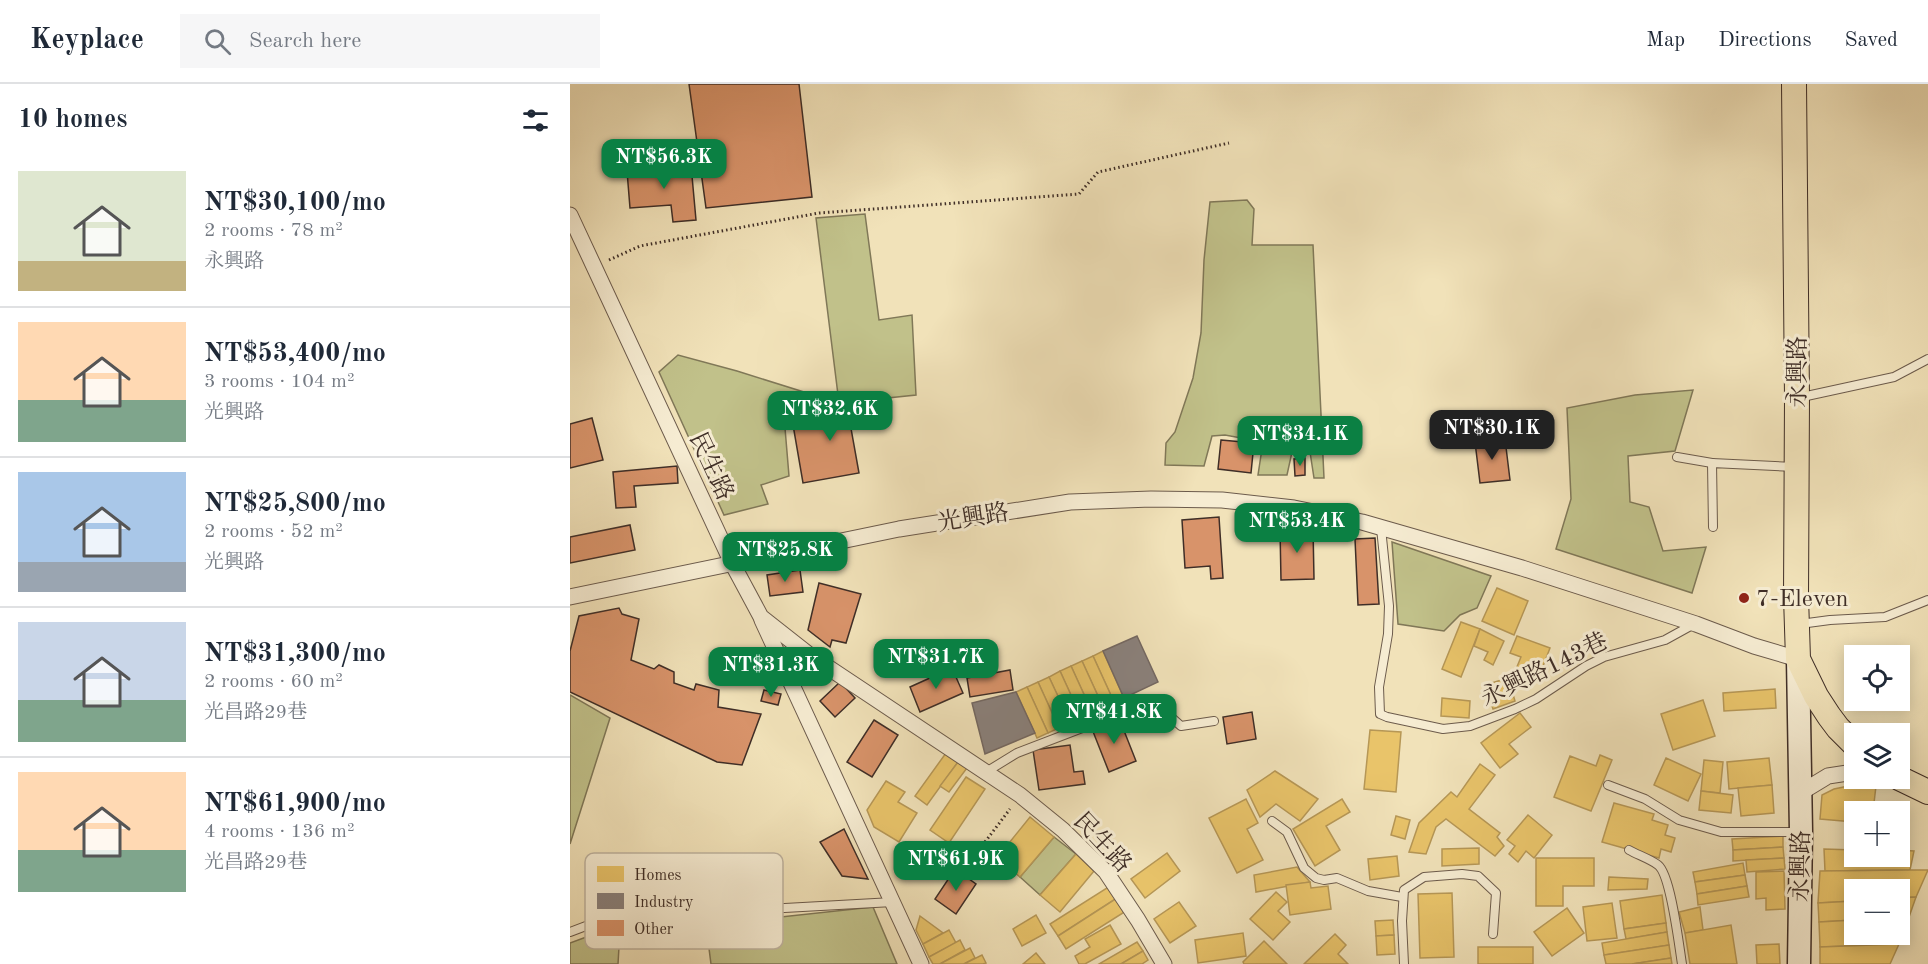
<!DOCTYPE html>
<html lang="en">
<head>
<meta charset="utf-8">
<style>
	:root { --surface:#fff; --page:#f6f6f7; --text:#1f2937; --muted:#747a83; --line:#e0e1e3; --accent:#0b8043 }
	body { margin:0; font-family:"Old Standard TT","Noto Serif TC",serif; background:var(--page); color:var(--text); height:100vh; display:flex; flex-direction:column; font-size:22px; white-space:nowrap }
	* { box-sizing:border-box; margin:0 }
	p { font-size:20px; color:var(--muted) }
	.icon { flex:none; width:33px; height:33px; fill:none; stroke:currentColor; stroke-width:2; stroke-linecap:round; stroke-linejoin:round }
	.map { position:relative; flex:1; overflow:hidden }
	.drawer { display:flex; flex-direction:column; background:var(--surface); width:570px }
	.drawer>* { flex:none }
	.controls { position:absolute; left:1274px; top:561px; display:grid; gap:12px }
	.controls a { display:grid; place-items:center; width:66px; height:66px; border-radius:0px; background:var(--surface); box-shadow:0 3px 15px #0003; font-size:30px }
	.price { position:absolute; translate:-50% -51px; padding:0 14px; border-radius:12px; background:var(--accent); color:#fff; font-size:20px; line-height:39px; filter:drop-shadow(0 2px 3px #0008) }
	.price::after { content:''; position:absolute; left:50%; top:36px; width:18px; height:14px; margin-left:-9px; background:inherit; clip-path:polygon(0 0,100% 0,50% 100%) }
	.price.active { background:#222; color:#fff }
	ul { padding:0; list-style:none }
	li { display:flex; align-items:center; gap:18px; height:150px; padding:0 18px }
	li+li { border-top:2px solid var(--line) }
	li span { display:grid; place-items:center; flex:none; width:168px; height:120px; border-radius:0px; color:#555 }
	li>.icon { margin-inline-start:auto }
	span .icon { width:72px; height:72px; fill:#fffc; stroke-width:1 }
	li b { font-size:26px }
	h2 { display:flex; justify-content:space-between; align-items:center; height:72px; padding:0 18px; font-size:26px }
	header { display:flex; align-items:center; gap:36px; box-sizing:border-box; height:84px; padding:0 30px; background:var(--surface); border-bottom:2px solid var(--line) }
	header strong { font-size:28px }
	nav { display:flex; gap:33px; margin-inline-start:auto; font-size:21px }
	.search { width:420px; height:54px; background:var(--page); display:flex; align-items:center; gap:15px; box-sizing:border-box; padding:0 21px; border-radius:0px; color:var(--muted); font-size:22px }
	main { display:flex; flex:1; min-height:0 }
	.map>svg:first-child { display:block }
	.green { fill:#c1c18a; stroke:#807858; stroke-width:1.5 }
	.homes { fill:#e9c46a; stroke:#b69756; stroke-width:1.5 }
	.industry { fill:#8a817c; stroke:#746862; stroke-width:1.5 }
	.building { fill:#d8936a; stroke:#3f2e27; stroke-width:1.5 }
	.lines { fill:none; stroke-linecap:round; stroke-linejoin:round }
	.lane-casing { stroke:#6c5b4c; stroke-width:10 }
	.street-casing { stroke:#6c5b4c; stroke-width:17 }
	.secondary-casing { stroke:#3f2e27; stroke-width:25 }
	.primary-casing { stroke:#3f2e27; stroke-width:26 }
	.path { stroke:#3f2e27; stroke-width:3; stroke-dasharray:1.5 3; stroke-linecap:butt }
	.lane { stroke:#f6ecd2; stroke-width:8 }
	.street { stroke:#f6ecd2; stroke-width:15 }
	.secondary { stroke:#f6ecd2; stroke-width:22 }
	.primary { stroke:#f1e2b9; stroke-width:24 }
	.poi-dot { fill:#8f2418; stroke:#f6ecd2; stroke-width:2 }
	.labels { text-anchor:middle; stroke-width:6; stroke-linejoin:round; paint-order:stroke }
	.street-label { font-size:24px; fill:#3f2e27; stroke:#f6ecd2 }
	.poi-label { font-size:24px; fill:#3f2e27; stroke:#f6ecd2; text-anchor:start }
	.key { fill:#f6ecd2; stroke:#bfb39f; stroke-width:1.5 }
	.key-label { font-size:16px; fill:#3f2e27 }
</style>
</head>
<body>
<header>
<strong>Keyplace</strong>
<div class="search"><svg class="icon" aria-label="search" viewBox="0 0 24 24"><circle cx="10" cy="10" r="6"/><path d="M15 15l6 6"/></svg>Search here</div>
<nav><a>Map</a><a>Directions</a><a>Saved</a></nav>
</header>
<main>
<section class="drawer">
<h2>10 homes<svg class="icon" aria-label="filters" viewBox="0 0 24 24"><path d="M4 7h16M4 17h16"/><circle cx="9" cy="7" r="2"/><circle cx="15" cy="17" r="2"/></svg></h2>
<ul>
<li><span style="background:linear-gradient(#dfe7d0 75%,#c2b280 0)"><svg class="icon" aria-label="home" viewBox="0 0 24 24"><path d="M3 11l9-7 9 7M6 9v11h12V9"/></svg></span><div><b>NT$30,100/mo</b><p>2 rooms · 78 m²</p><p>永興路</p></div></li>
<li><span style="background:linear-gradient(#ffd9b3 65%,#7fa58c 0)"><svg class="icon" aria-label="home" viewBox="0 0 24 24"><path d="M3 11l9-7 9 7M6 9v11h12V9"/></svg></span><div><b>NT$53,400/mo</b><p>3 rooms · 104 m²</p><p>光興路</p></div></li>
<li><span style="background:linear-gradient(#a9c7e8 75%,#9aa5b1 0)"><svg class="icon" aria-label="home" viewBox="0 0 24 24"><path d="M3 11l9-7 9 7M6 9v11h12V9"/></svg></span><div><b>NT$25,800/mo</b><p>2 rooms · 52 m²</p><p>光興路</p></div></li>
<li><span style="background:linear-gradient(#c9d6e8 65%,#7fa58c 0)"><svg class="icon" aria-label="home" viewBox="0 0 24 24"><path d="M3 11l9-7 9 7M6 9v11h12V9"/></svg></span><div><b>NT$31,300/mo</b><p>2 rooms · 60 m²</p><p>光昌路29巷</p></div></li>
<li><span style="background:linear-gradient(#ffd9b3 65%,#7fa58c 0)"><svg class="icon" aria-label="home" viewBox="0 0 24 24"><path d="M3 11l9-7 9 7M6 9v11h12V9"/></svg></span><div><b>NT$61,900/mo</b><p>4 rooms · 136 m²</p><p>光昌路29巷</p></div></li>
</ul>
</section>
<div class="map">
<svg width="1358" height="880" viewBox="0 0 1358 880">
	<rect width="100%" height="100%" fill="#f1e2b9"/>
	<filter id="stains"><feTurbulence type="fractalNoise" baseFrequency=".00333" numOctaves="4"/><feColorMatrix values="0 0 0 0 .2 0 0 0 0 .09 0 0 0 0 .02 0 0 0 .5 -.17"/></filter>
	<radialGradient id="worn" r=".72"><stop offset=".6" stop-color="#630" stop-opacity="0"/><stop offset="1" stop-color="#630" stop-opacity=".3"/></radialGradient>
	<!-- green -->
	<g class="green">
		<polygon points="677,116 684,125 682,161 743,161 754,394 744,394 740,368 722,368 717,391 688,391 693,358 655,351 642,352 634,382 595,381 596,359 605,348 623,294 631,249 634,176 640,118"/>
		<polygon points="295,130 309,236 342,231 346,311 269,319 214,332 219,392 191,401 198,420 154,431 89,288 108,271 167,287 269,319 246,134"/>
		<polygon points="1123,306 1105,367 1058,372 1060,418 1079,423 1093,467 1136,463 1122,509 986,465 1001,415 997,324 1065,311"/>
		<polygon points="822,458 921,492 907,524 890,531 874,547 828,540"/>
		<polygon points="0,611 40,634 0,760"/>
		<polygon points="484,753 506,770 470,811 450,793"/>
		<polygon points="303,823 327,880 141,880 136,841"/>
		<polygon points="50,846 48,880 0,880 0,859 27,849"/>
	</g>
	<!-- homes -->
	<g class="homes">
		<polygon points="927,504 958,517 944,551 912,537"/>
		<polygon points="891,538 910,545 891,593 872,585"/>
		<polygon points="910,545 934,557 923,581 914,576 918,568 904,562"/>
		<polygon points="947,552 980,564 967,598 944,590 951,573 940,569"/>
		<polygon points="533,567 554,614 544,618 523,572"/>
		<polygon points="523,572 544,618 533,623 512,577"/>
		<polygon points="512,577 533,623 522,628 501,582"/>
		<polygon points="501,582 522,628 511,633 490,587"/>
		<polygon points="490,587 511,633 500,638 479,593"/>
		<polygon points="479,593 500,638 489,644 468,598"/>
		<polygon points="938,594 945,617 923,625 915,601"/>
		<polygon points="468,598 489,644 478,649 457,603"/>
		<polygon points="457,603 478,649 467,654 446,608"/>
		<polygon points="1205,605 1206,624 1154,627 1153,609"/>
		<polygon points="872,614 900,617 899,634 871,632"/>
		<polygon points="1133,616 1145,652 1103,666 1091,630"/>
		<polygon points="950,629 961,643 939,660 948,670 930,684 911,659"/>
		<polygon points="800,646 831,648 826,708 794,705"/>
		<polygon points="376,669 388,678 357,721 345,712"/>
		<polygon points="1030,671 1042,676 1021,727 984,713 1000,672 1026,682"/>
		<polygon points="1096,674 1131,690 1118,717 1084,701"/>
		<polygon points="1199,674 1202,701 1159,705 1157,678"/>
		<polygon points="1134,676 1153,678 1150,709 1131,707"/>
		<polygon points="388,678 397,684 379,708 370,702"/>
		<polygon points="910,680 925,691 899,725 930,749 927,753 934,762 925,772 876,735 866,743 856,770 839,768 849,739 881,708 887,713"/>
		<polygon points="705,687 748,715 730,737 706,720 690,733 677,706"/>
		<polygon points="396,693 415,705 379,759 360,746"/>
		<polygon points="316,697 335,708 328,718 347,729 329,758 304,743 297,726"/>
		<polygon points="1202,701 1204,729 1171,732 1168,704"/>
		<polygon points="1283,701 1306,702 1304,719 1333,721 1332,741 1329,741 1329,728 1284,728 1284,738 1250,735 1252,711 1264,705"/>
		<polygon points="1131,707 1163,711 1161,729 1129,726"/>
		<polygon points="676,715 688,739 677,745 693,776 667,789 639,734"/>
		<polygon points="772,715 780,728 756,742 770,766 745,782 723,745"/>
		<polygon points="1044,719 1084,730 1082,736 1098,741 1095,751 1105,754 1101,768 1091,765 1089,774 1032,758"/>
		<polygon points="958,731 982,751 964,774 956,767 948,778 939,770 945,762 937,756"/>
		<polygon points="826,732 840,736 835,755 821,751"/>
		<polygon points="460,733 484,753 450,793 427,774"/>
		<polygon points="1213,752 1213,763 1163,766 1162,755"/>
		<polygon points="1213,763 1214,774 1163,777 1163,766"/>
		<polygon points="909,764 909,780 872,782 872,765"/>
		<polygon points="1254,765 1284,766 1284,772 1329,772 1329,766 1344,767 1340,786 1255,787"/>
		<polygon points="597,769 610,787 575,814 561,795"/>
		<polygon points="506,770 524,787 490,828 470,811"/>
		<polygon points="827,772 829,792 800,796 798,775"/>
		<polygon points="966,774 1024,774 1024,802 993,802 993,822 966,822"/>
		<polygon points="1214,774 1215,785 1177,788 1176,776"/>
		<polygon points="1173,779 1175,791 1125,798 1123,788"/>
		<polygon points="727,783 740,798 686,808 684,791"/>
		<polygon points="1340,786 1358,786 1346,813 1329,814 1329,806 1284,806 1284,817 1248,819 1250,787"/>
		<polygon points="1214,787 1215,825 1196,826 1196,814 1186,815 1186,788"/>
		<polygon points="1175,791 1177,802 1127,810 1125,798"/>
		<polygon points="1039,793 1078,795 1077,805 1038,806"/>
		<polygon points="740,798 741,804 758,802 761,825 720,831 716,801"/>
		<polygon points="540,802 547,814 488,852 480,840"/>
		<polygon points="1177,802 1179,813 1128,821 1127,810"/>
		<polygon points="706,808 717,818 708,827 720,838 703,856 680,835"/>
		<polygon points="882,809 884,873 850,874 848,810"/>
		<polygon points="1092,811 1096,839 1054,845 1050,817"/>
		<polygon points="1346,813 1339,833 1329,834 1329,814"/>
		<polygon points="547,814 556,827 496,865 488,852"/>
		<polygon points="1284,817 1284,836 1249,838 1248,819"/>
		<polygon points="609,818 626,842 600,859 584,835"/>
		<polygon points="1042,819 1047,854 1017,857 1013,823"/>
		<polygon points="1130,823 1133,846 1115,849 1109,828"/>
		<polygon points="997,824 1014,849 982,872 964,848"/>
		<polygon points="466,831 476,849 452,862 443,845"/>
		<polygon points="350,832 373,849 353,860 346,846"/>
		<polygon points="1339,833 1329,860 1250,863 1249,838 1284,836 1284,850 1329,850 1329,834"/>
		<polygon points="823,836 824,851 806,852 805,837"/>
		<polygon points="1096,839 1097,848 1056,855 1054,845"/>
		<polygon points="540,841 551,860 515,880 509,880 505,872 520,863 515,855"/>
		<polygon points="1161,841 1167,880 1120,880 1115,849"/>
		<polygon points="379,846 386,859 359,873 353,860"/>
		<polygon points="1097,848 1099,861 1034,871 1032,859"/>
		<polygon points="673,849 676,872 628,879 625,856"/>
		<polygon points="765,850 776,861 768,870 778,880 734,880"/>
		<polygon points="824,851 825,870 807,871 806,852"/>
		<polygon points="390,856 395,866 370,880 363,880 359,873"/>
		<polygon points="694,857 717,880 674,880 673,878"/>
		<polygon points="567,858 573,867 551,880 529,880"/>
		<polygon points="1209,860 1210,880 1187,880 1186,861"/>
		<polygon points="1329,860 1320,880 1250,880 1250,863"/>
		<polygon points="1099,861 1101,874 1062,880 1036,880 1034,871"/>
		<rect x="908" y="863" width="55" height="17"/>
		<polygon points="400,864 405,874 394,880 370,880"/>
		<polygon points="573,867 578,876 572,880 551,880"/>
		<polygon points="466,869 475,880 453,880"/>
		<polygon points="412,871 416,879 413,880 394,880"/>
		<polygon points="1101,874 1102,880 1062,880"/>
	</g>
	<!-- industry -->
	<g class="industry">
		<polygon points="567,552 588,598 554,614 533,567"/>
		<polygon points="446,608 465,649 415,670 402,619"/>
	</g>
	<!-- building -->
	<g class="building">
		<polygon points="119,0 229,0 242,113 136,124"/>
		<polygon points="121,81 126,136 103,138 101,121 60,124 57,87"/>
		<polygon points="311,319 313,334 280,339 289,389 233,399 222,335"/>
		<polygon points="22,334 33,376 0,384 0,340"/>
		<polygon points="935,355 940,396 910,399 905,358"/>
		<polygon points="651,356 684,359 681,389 648,385"/>
		<polygon points="735,374 735,391 725,392 724,375"/>
		<polygon points="107,382 108,399 64,402 66,423 46,424 43,388"/>
		<polygon points="649,433 653,494 641,495 640,482 615,484 612,436"/>
		<polygon points="60,441 65,466 0,479 0,453"/>
		<polygon points="743,444 744,495 711,496 710,445"/>
		<polygon points="805,454 809,520 788,521 785,455"/>
		<polygon points="230,486 233,508 200,512 197,491"/>
		<polygon points="249,499 291,510 276,559 262,556 260,563 238,546"/>
		<polygon points="49,524 52,530 69,535 61,576 84,585 89,581 104,588 104,599 124,606 126,600 149,606 148,623 191,630 172,681 147,678 0,608 0,567 9,532"/>
		<polygon points="382,584 393,609 350,628 340,603"/>
		<polygon points="440,586 443,606 400,613 397,594"/>
		<polygon points="270,598 285,614 265,633 250,617"/>
		<polygon points="194,606 211,610 208,621 191,617"/>
		<polygon points="682,628 686,655 657,660 653,633"/>
		<polygon points="549,634 566,677 539,688 522,645"/>
		<polygon points="304,636 328,651 302,693 277,678"/>
		<polygon points="500,661 504,688 513,687 515,700 469,706 463,666"/>
		<polygon points="274,745 298,795 272,792 250,758"/>
		<polygon points="385,785 406,800 386,830 365,815"/>
	</g>
	<g class="lines">
		<defs>
			<g id="lane">
				<polyline points="1232,313 1324,293 1358,275"/>
				<polyline points="1107,373 1142,379"/>
				<polyline points="1143,443 1142,379 1225,383"/>
				<polyline points="811,444 819,522 818,550 809,603 810,630 817,633 873,645 900,642 945,625 966,615 1016,582 1034,573 1095,556 1124,540"/>
				<polyline points="1230,540 1260,536 1315,533 1358,516"/>
				<polyline points="416,688 447,669 520,641 544,626 584,618 611,642 644,637"/>
				<polyline points="1038,701 1075,715 1109,736 1151,748 1229,748"/>
				<polyline points="702,737 717,748 734,784 746,794 754,796 767,794 798,807 832,813"/>
				<path d="M1059 766C1068 771 1080 775 1088 781 1101 791 1109 862 1112 880"/>
				<polyline points="0,848 37,834 323,818"/>
				<polyline points="834,880 832,837 834,806 854,793 892,790 908,792 926,809 923,850"/>
			</g>
			<g id="street">
				<polyline points="0,131 162,479 191,533 238,570 450,711 493,746 536,788 568,836 594,880"/>
				<polyline points="0,513 329,445 500,418 581,415 652,416 724,424 792,438 952,484 1126,540 1184,562 1228,575"/>
				<polyline points="192,536 351,880"/>
				<polyline points="1230,709 1258,692 1284,688"/>
			</g>
			<polyline id="secondary" points="1228,575 1231,748 1229,880"/>
			<g id="primary">
				<polyline points="1224,0 1227,314 1226,513 1228,575 1246,612 1259,632 1268,644 1284,660"/>
				<polyline points="1329,694 1358,708"/>
			</g>
		</defs>
		<!-- lane casing -->
		<use href="#lane" class="lane-casing"/>
		<!-- street casing -->
		<use href="#street" class="street-casing"/>
		<!-- secondary casing -->
		<use href="#secondary" class="secondary-casing"/>
		<!-- primary casing -->
		<use href="#primary" class="primary-casing"/>
		<!-- path -->
		<g class="path">
			<polyline points="39,176 70,162 249,129 509,110 528,88 659,59"/>
			<polyline points="396,783 440,725"/>
		</g>
		<!-- lane -->
		<use href="#lane" class="lane"/>
		<!-- street -->
		<use href="#street" class="street"/>
		<!-- secondary -->
		<use href="#secondary" class="secondary"/>
		<!-- primary -->
		<use href="#primary" class="primary"/>
	</g>
	<!-- markers -->
	<circle class="poi-dot" cx="1174" cy="514" r="6"/>
	<g class="labels">
		<!-- street labels -->
		<g class="street-label">
			<text transform="translate(1227 288) rotate(-90)" y="8">永興路</text>
			<text transform="translate(142 382) rotate(65)" y="8">民生路</text>
			<text transform="translate(403 433) rotate(-9)" y="8">光興路</text>
			<text transform="translate(974 585) rotate(-26)" y="8">永興路143巷</text>
			<text transform="translate(533 758) rotate(47)" y="8">民生路</text>
			<text transform="translate(1230 782) rotate(-89)" y="8">永興路</text>
		</g>
		<!-- poi labels -->
		<g class="poi-label">
			<text x="1186" y="522">7-Eleven</text>
		</g>
	</g>
	<!-- legend -->
	<rect x="15" y="769" width="198" height="96" rx="9" class="key"/>
	<rect x="27" y="782" width="27" height="16" fill="#e9c46a"/>
	<rect x="27" y="809" width="27" height="16" fill="#8a817c"/>
	<rect x="27" y="836" width="27" height="16" fill="#d8936a"/>
	<g class="key-label">
		<text x="64" y="796">Homes</text>
		<text x="64" y="823">Industry</text>
		<text x="64" y="850">Other</text>
	</g>
	<rect width="100%" height="100%" filter="url(#stains)"/>
	<rect width="100%" height="100%" fill="url(#worn)"/>
</svg>
<div class="controls">
<a><svg class="icon" aria-label="locate" viewBox="0 0 24 24"><circle cx="12" cy="12" r="6"/><path d="M12 2v4M12 18v4M2 12h4M18 12h4"/></svg></a>
<a><svg class="icon" aria-label="layers" viewBox="0 0 24 24"><path d="M12 4l9 5-9 5-9-5zM3 14l9 5 9-5"/></svg></a>
<a>+</a>
<a>−</a>
</div>
<b class="price" style="left:94px;top:106px">NT$56.3K</b>
<b class="price" style="left:260px;top:358px">NT$32.6K</b>
<b class="price active" style="left:922px;top:377px">NT$30.1K</b>
<b class="price" style="left:730px;top:383px">NT$34.1K</b>
<b class="price" style="left:727px;top:470px">NT$53.4K</b>
<b class="price" style="left:215px;top:499px">NT$25.8K</b>
<b class="price" style="left:366px;top:606px">NT$31.7K</b>
<b class="price" style="left:201px;top:614px">NT$31.3K</b>
<b class="price" style="left:544px;top:661px">NT$41.8K</b>
<b class="price" style="left:386px;top:808px">NT$61.9K</b>
</div>
</main>
</body>
</html>
